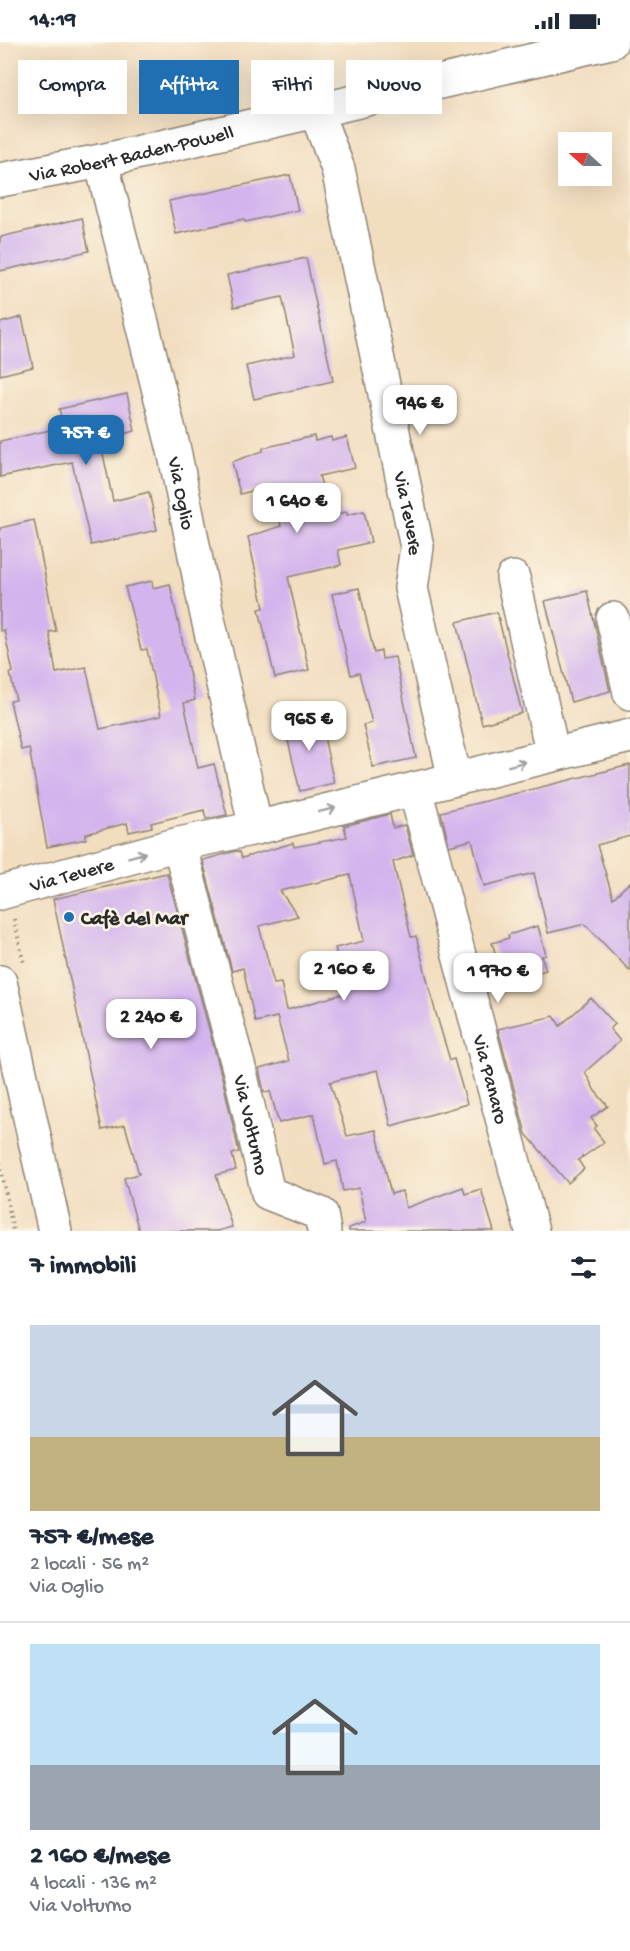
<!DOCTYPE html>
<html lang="it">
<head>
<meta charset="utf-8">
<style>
	:root { --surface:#fff; --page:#f2f2f3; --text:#1f2937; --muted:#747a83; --line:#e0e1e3; --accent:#1f6fb2 }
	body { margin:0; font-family:"Gochi Hand",sans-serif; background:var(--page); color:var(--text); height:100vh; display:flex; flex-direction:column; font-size:22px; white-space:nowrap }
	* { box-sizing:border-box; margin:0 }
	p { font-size:20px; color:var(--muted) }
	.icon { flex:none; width:33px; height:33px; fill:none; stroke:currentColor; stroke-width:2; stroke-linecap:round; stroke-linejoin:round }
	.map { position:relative; height:1189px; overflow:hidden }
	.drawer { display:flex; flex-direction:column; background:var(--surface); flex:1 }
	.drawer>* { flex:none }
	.top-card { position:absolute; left:18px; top:18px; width:594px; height:54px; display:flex; gap:12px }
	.needle { width:39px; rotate:291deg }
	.fabs { position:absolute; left:558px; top:90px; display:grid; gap:12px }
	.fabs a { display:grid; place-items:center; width:54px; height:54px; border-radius:0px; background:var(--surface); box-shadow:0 6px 24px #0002; font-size:30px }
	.price { position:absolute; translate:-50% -51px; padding:0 14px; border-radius:12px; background:#fff; color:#222; font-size:20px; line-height:39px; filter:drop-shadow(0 2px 3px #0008) }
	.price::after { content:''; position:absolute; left:50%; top:36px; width:18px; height:14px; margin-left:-9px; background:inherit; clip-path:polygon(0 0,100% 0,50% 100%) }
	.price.active { background:var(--accent); color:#fff }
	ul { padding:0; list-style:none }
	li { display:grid; align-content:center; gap:12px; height:318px; padding:0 30px }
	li+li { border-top:2px solid var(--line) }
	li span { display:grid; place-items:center; height:186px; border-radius:0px; color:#555 }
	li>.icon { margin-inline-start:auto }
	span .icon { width:108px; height:108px; fill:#fffc; stroke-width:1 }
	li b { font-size:26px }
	h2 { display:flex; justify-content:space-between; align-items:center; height:72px; padding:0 30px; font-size:26px }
	.chip { padding:0 21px; border-radius:0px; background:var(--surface); box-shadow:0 6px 24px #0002; font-size:21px; line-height:54px }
	.chip.active { background:var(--accent); color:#fff }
	.status { display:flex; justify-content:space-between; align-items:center; height:42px; padding:0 30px; background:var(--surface); direction:ltr }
	.status svg { height:16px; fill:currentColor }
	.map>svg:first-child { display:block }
	.building { fill:#d3b4ee; fill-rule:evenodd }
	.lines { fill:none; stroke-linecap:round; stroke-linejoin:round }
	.minor-casing { stroke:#8e8475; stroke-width:36 }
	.path { stroke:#8e8475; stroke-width:4; stroke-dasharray:1.5 4.5; stroke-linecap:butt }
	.minor { stroke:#fff; stroke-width:33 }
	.oneway { stroke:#a0a0a0 }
	.poi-dot { fill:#1f6fb2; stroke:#fcf5e5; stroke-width:2 }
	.labels { text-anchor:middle; stroke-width:5; stroke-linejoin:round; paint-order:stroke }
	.street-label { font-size:20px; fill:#2b2b2b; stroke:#fcf5e5 }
	.poi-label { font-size:20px; font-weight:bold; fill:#2b2b2b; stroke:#fcf5e5; text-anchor:start }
</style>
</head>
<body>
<div class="status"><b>14:19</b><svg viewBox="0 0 49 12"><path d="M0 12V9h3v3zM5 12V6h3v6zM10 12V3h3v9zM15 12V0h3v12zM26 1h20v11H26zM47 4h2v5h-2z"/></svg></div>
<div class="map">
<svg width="630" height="1189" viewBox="0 0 630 1189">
	<rect width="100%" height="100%" fill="#fcf5e5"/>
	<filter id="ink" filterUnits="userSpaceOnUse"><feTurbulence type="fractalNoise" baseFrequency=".0167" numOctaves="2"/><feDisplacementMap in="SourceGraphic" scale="12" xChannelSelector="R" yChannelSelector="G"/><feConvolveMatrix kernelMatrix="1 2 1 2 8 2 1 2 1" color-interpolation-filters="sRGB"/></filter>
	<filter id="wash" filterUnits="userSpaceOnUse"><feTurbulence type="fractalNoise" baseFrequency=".008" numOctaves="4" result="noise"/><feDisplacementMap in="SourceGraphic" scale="24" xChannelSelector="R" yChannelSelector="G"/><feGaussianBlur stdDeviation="1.35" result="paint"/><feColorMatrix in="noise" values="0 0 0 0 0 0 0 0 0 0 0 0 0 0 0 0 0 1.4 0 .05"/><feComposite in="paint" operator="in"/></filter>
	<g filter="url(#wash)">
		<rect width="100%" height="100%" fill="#f2ddbf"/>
		<g id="blocks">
			<!-- building -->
			<g class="building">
				<polygon points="290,133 298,168 245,180 244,177 176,192 169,159"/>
				<polygon points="82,176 89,209 0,229 0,195"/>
				<polygon points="306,216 333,339 254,357 246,324 295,313 282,255 234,265 227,233"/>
				<polygon points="22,275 33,325 0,333 0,281"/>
				<polygon points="127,352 135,389 100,398 113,459 149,450 157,488 91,503 72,420 0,435 0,399 64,385 59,367"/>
				<polygon points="314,394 315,399 331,395 332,399 347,395 355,426 319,434 331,473 347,470 347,473 364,469 371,500 338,508 341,523 288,535 309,628 275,636 259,567 264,566 248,495 281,484 274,443 240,452 232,420 263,409 263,406"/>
				<polygon points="34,478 56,589 49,590 56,631 86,625 100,687 161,674 147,607 141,608 125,545 152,539 153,546 170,542 195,658 184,661 198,726 214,722 227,773 206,777 204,768 151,781 152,785 129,790 127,781 86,792 86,797 47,805 29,706 21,708 10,659 16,658 10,631 13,630 4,588 0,589 0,486"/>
				<polygon points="359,546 374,611 381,609 382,617 395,615 416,716 373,725 363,683 372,681 359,631 351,633 332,552"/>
				<polygon points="587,549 610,649 571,660 545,559"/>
				<polygon points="497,570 522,671 482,682 457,580"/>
				<polygon points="319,672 334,741 300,749 283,678"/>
				<polygon points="630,723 630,794 597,803 613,856 630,840 630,929 585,882 548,891 534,831 484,844 472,798 449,804 441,770"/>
				<path d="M390 772 393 786 405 783 413 813 393 820 411 895 416 894 435 968 450 1018 454 1017 467 1062 391 1084 378 1028 330 1040 347 1094 376 1088 391 1152 402 1149 406 1166 463 1145 465 1152 481 1147 494 1189H349V1186L366 1180 359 1146 343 1149 337 1119 325 1122 314 1072 279 1081 270 1049 264 1050 259 1027 289 1019 277 975 255 980 243 926 232 929 204 823 203 818 236 809 240 810 242 816 293 801 294 805 347 795 344 784ZM350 833 364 899 335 906 346 951 287 968 281 941 274 942 259 884 298 874 280 849Z"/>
				<polygon points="167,831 223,1039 239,1110 232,1112 236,1128 216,1133 232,1185 217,1189 139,1189 124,1136 139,1132 125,1083 102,1088 53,857"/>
				<polygon points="538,884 546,913 542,914 546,928 509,939 505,924 500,925 492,901 509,896 508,893"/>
				<polygon points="591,956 615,982 610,987 620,999 585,1030 595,1049 608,1064 591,1076 597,1084 594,1087 604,1100 583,1115 582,1113 582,1115 578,1118 584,1127 568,1141 526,1092 498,987 554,974 560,984"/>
			</g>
		</g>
	</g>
	<g filter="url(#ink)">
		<use href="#blocks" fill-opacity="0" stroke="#8e8475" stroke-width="1.5"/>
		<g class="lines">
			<defs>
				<g id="minor">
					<path id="s1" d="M316 69 338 127 417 505 411 546 455 737"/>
					<path id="s2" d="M101 119 174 408 206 568 256 786"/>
					<path id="s3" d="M0 138 101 119 611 0"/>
					<polyline points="513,536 553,713"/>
					<polyline points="613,577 630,651"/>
					<path id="s4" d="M415 747 532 1189"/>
					<path id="s5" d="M179 802 241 1034 268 1151 321 1172 324 1189"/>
					<path id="s6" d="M0 851 179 802 256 786 630 694"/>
					<polyline points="0,940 55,1189"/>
				</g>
			</defs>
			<!-- minor casing -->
			<use href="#minor" class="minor-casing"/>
			<!-- path -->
			<g class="path">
				<polyline points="14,877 24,922"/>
				<polyline points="0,1121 13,1189"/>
			</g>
			<!-- minor -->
			<use href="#minor" class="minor"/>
		</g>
		<!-- one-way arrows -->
		<defs><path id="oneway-shaft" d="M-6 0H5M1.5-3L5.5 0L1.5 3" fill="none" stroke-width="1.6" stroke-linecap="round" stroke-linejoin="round" transform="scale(1.5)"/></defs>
		<g class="oneway">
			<use href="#oneway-shaft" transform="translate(517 722) rotate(-14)"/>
			<use href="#oneway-shaft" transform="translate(327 768) rotate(-14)"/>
			<use href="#oneway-shaft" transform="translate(137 813) rotate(-15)"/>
		</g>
	</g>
	<!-- markers -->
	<circle class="poi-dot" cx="69" cy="875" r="6"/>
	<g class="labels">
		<!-- street labels -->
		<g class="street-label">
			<text dy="7" stroke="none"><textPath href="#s3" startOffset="134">Via Robert Baden-Powell</textPath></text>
			<text dy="7" stroke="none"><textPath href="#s2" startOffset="342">Via Oglio</textPath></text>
			<text dy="7" stroke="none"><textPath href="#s1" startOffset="414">Via Tevere</textPath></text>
			<text dy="7" stroke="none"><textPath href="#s6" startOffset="74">Via Tevere</textPath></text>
			<text dy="7" stroke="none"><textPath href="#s4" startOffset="300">Via Panaro</textPath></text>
			<text dy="7" stroke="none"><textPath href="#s5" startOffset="290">Via Volturno</textPath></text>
		</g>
		<!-- poi labels -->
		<g class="poi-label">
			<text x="81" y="882">Cafè del Mar</text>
		</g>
	</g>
</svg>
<div class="fabs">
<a><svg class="needle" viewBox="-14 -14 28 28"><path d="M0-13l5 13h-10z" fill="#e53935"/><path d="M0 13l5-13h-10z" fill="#747a83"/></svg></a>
</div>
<b class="price" style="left:420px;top:394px">946 €</b>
<b class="price active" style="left:86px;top:424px">757 €</b>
<b class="price" style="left:297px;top:492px">1 640 €</b>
<b class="price" style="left:309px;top:710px">965 €</b>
<b class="price" style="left:344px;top:960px">2 160 €</b>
<b class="price" style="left:498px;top:962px">1 970 €</b>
<b class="price" style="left:151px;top:1008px">2 240 €</b>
<div class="top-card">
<a class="chip">Compra</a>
<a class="chip active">Affitta</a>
<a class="chip">Filtri</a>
<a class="chip">Nuovo</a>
</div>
</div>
<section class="drawer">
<h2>7 immobili<svg class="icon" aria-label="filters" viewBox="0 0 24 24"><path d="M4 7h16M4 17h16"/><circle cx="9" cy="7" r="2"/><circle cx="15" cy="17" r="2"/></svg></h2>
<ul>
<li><span style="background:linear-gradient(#c9d6e8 60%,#c2b280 0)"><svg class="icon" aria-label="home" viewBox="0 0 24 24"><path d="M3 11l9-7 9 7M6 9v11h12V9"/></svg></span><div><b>757 €/mese</b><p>2 locali · 56 m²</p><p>Via Oglio</p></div></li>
<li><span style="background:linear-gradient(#bfe0f5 65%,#9aa5b1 0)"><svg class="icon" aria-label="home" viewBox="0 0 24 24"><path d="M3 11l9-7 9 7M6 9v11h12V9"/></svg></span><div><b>2 160 €/mese</b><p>4 locali · 136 m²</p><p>Via Volturno</p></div></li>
</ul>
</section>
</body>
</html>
